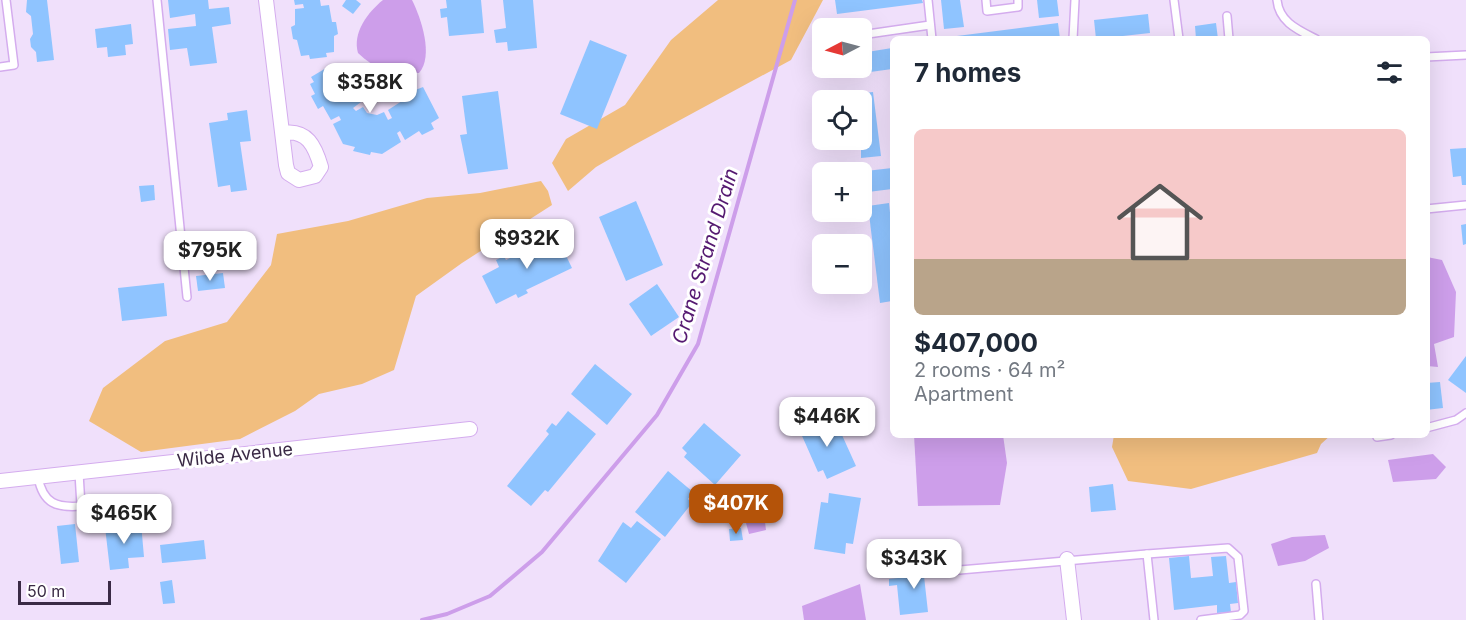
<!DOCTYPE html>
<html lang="en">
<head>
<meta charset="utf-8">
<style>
	:root { --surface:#fff; --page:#f2f2f3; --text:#1f2937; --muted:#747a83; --accent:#b45309 }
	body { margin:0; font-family:Inter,sans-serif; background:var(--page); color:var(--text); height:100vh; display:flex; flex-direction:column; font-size:22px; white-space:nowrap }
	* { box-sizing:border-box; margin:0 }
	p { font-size:20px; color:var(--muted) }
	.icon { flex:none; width:33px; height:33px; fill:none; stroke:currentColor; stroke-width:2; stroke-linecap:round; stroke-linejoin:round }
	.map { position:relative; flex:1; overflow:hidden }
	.details { position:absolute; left:890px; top:36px; width:540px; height:402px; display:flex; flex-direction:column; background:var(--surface); border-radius:9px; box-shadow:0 6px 24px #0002 }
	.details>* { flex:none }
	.needle { width:39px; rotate:264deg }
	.fabs { position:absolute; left:812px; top:18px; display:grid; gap:12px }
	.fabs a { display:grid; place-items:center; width:60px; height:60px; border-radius:9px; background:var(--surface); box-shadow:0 6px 24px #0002; font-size:30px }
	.scale { position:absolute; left:18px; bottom:15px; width:93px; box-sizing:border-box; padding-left:6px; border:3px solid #3a2a45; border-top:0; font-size:16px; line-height:21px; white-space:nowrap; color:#3a2a45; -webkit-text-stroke:4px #fff; paint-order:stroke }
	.price { position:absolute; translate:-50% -51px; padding:0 14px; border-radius:12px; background:#fff; color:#222; font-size:20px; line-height:39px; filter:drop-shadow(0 2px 3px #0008) }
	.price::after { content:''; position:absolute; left:50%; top:36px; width:18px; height:14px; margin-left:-9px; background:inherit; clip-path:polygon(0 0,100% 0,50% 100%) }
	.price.selected { background:var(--accent); color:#fff }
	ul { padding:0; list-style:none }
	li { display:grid; align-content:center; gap:12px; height:318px; padding:0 24px }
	li span { display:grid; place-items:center; height:186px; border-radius:9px; color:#555 }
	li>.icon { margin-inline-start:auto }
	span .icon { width:108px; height:108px; fill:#fffc; stroke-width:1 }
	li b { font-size:26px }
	h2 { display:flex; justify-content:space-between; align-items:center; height:72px; padding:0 24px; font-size:26px }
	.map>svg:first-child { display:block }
	.green { fill:#f1be7f }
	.water { fill:#cd9eea }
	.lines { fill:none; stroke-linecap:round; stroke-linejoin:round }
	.stream { stroke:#cd9eea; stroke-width:4 }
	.building { fill:#8fc4ff }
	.service-casing { stroke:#d4acee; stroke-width:10 }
	.minor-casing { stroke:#d4acee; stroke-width:16 }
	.service { stroke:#fff; stroke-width:7 }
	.minor { stroke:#fff; stroke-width:14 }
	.labels { text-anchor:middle; stroke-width:6; stroke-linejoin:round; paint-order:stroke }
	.street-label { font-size:18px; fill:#3a2a45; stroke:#fff }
	.water-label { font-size:20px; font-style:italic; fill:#551971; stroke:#fff }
</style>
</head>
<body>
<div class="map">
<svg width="1466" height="620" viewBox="0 0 1466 620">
	<rect width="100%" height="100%" fill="#f0e0fb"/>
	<!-- green -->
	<g class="green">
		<polygon points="718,0 823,0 791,60 634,145 596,167 568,191 552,163 566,139 625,105 671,40"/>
		<circle cx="379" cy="91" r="10"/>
		<polygon points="541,181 548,191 552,205 462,263 416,296 394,370 362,384 319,394 295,411 240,439 141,452 89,421 103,388 165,341 227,322 271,265 277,234 348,221 427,198 480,193"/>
		<polygon points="1114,435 1331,435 1321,444 1317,453 1191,489 1128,481 1112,447"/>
	</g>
	<!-- water -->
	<g class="water">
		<path d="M383 0H412C421 18 434 56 419 73 395 74 375 70 358 53 352 33 368 12 383 0Z"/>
		<polygon points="1427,257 1442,260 1456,292 1454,337 1434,344 1438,367 1427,366"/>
		<polygon points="914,435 1003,435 1007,463 1000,505 918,506"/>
		<polygon points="1433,454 1446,467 1436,479 1393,482 1388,460"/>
		<polygon points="752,520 765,522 766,530 749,534 746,523"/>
		<polygon points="1325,535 1329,548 1305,561 1278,566 1271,544 1292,537"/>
		<polygon points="860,584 866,620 804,620 802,606"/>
	</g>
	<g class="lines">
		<!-- stream -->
		<polyline class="stream" points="422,620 447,614 490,596 542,552 657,415 698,344 795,0"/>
	</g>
	<!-- building -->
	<g class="building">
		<polygon points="27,0 47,0 54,60 37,62 36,52 31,47 30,39 33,34 31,16 26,12"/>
		<polygon points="168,0 208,0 209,9 229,7 231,24 212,27 217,63 190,66 187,48 170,50 168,29 196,26 195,14 170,18"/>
		<polygon points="294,0 320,0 321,6 329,5 332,22 336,22 338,34 334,36 334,52 326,53 327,57 310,59 309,55 301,56 297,40 293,39 291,27 295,25 295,9 304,8 303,4 295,5"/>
		<polygon points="346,0 356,0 361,4 353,14 342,6"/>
		<polygon points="446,0 481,0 484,33 449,36 447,17 441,18 440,9 447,8"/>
		<polygon points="503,0 533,0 537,48 508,51 507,42 496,43 494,30 506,28"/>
		<polygon points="835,0 922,0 923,3 837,14"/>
		<polygon points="941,0 960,0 964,27 944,29"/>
		<polygon points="1037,0 1057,0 1059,16 1039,18"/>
		<polygon points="1148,14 1150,33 1096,39 1094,20"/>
		<polygon points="1058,23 1060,39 950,39 949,37"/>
		<polygon points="1216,23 1218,39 1196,39 1195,26"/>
		<polygon points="131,24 133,44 125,45 126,55 108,57 107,47 97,48 95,29"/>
		<polygon points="590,40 627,55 597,129 560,114"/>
		<polygon points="892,48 892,69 856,74 855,68 861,68 861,53"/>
		<polygon points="333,64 336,69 341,66 346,77 351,74 357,85 353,87 361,102 353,108 356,111 363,107 367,113 377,115 384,112 388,120 392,118 388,110 402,101 400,96 423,87 439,118 431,123 434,129 422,135 419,131 405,140 400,131 397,133 401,142 382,154 371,152 370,155 353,151 355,147 343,144 333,124 341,120 339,116 331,120 323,106 318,109 311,96 315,94 310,84 314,82 311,77"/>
		<polygon points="498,91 508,169 468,174 460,135 467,134 462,96"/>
		<polygon points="873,92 881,156 861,158 861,100 855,100 854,94"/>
		<polygon points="247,110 251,141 240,142 247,190 231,192 230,185 218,187 209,123 228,120 227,113"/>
		<polygon points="1466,148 1466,185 1462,185 1461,176 1453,177 1450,149"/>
		<polygon points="892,168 892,189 868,192 866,171"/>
		<polygon points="154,185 155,200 141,202 139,186"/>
		<polygon points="636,201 663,265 626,281 599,217"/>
		<polygon points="889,203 892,232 892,301 880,303 868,206"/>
		<polygon points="1466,224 1466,244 1463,245 1461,225"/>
		<polygon points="556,235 572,268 526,290 528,293 518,298 516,294 496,304 482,276 499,267 496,260 504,256 506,260"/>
		<polygon points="205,240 208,249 199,251 197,242"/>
		<polygon points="223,273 225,288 198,291 196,276"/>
		<polygon points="164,283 167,316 122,321 118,288"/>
		<polygon points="657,284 679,317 651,336 629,304"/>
		<polygon points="1466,356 1466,393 1448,380"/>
		<polygon points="595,364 632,394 607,425 571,394"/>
		<polygon points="1440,382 1443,408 1426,410 1426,383"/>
		<polygon points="568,411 596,434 548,492 545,490 531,506 507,486 549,434 546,431 552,423 556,426"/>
		<polygon points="828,416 833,426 837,424 856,466 827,479 823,470 818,472 799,429"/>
		<polygon points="704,423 741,455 715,485 684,457 687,453 682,448"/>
		<polygon points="668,471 693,492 688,499 692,503 665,537 635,512"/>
		<polygon points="1113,484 1116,510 1091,512 1089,487"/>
		<polygon points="829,493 861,498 853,544 846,543 845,554 814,549 821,502 828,503"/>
		<polygon points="637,521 661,539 626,583 598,561 623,522 631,528"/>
		<polygon points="141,523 144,557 128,558 129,568 110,570 105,527"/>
		<polygon points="75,524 79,562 61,564 57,526"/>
		<polygon points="741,528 743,540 730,541 729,529"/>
		<polygon points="204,540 206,559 162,563 160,545"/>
		<polygon points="1189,556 1191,578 1213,576 1211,557 1226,556 1229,583 1236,582 1238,603 1230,604 1231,612 1217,613 1217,605 1174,610 1169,558"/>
		<polygon points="938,565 939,574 924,576 928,612 900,615 897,585 889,586 889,579 907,577 906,568"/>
		<polygon points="172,580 175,603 163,604 160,582"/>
	</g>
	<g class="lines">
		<defs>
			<g id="service">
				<polyline points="157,0 187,297"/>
				<polyline points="928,0 932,39"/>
				<polyline points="986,0 987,11 1018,7 1018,0"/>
				<polyline points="1174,0 1179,39"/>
				<path d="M1277 0C1279 22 1298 30 1316 39"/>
				<polyline points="1227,16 1229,39"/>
				<polyline points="861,35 930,25"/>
				<polyline points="1073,39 1075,0"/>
				<polyline points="1426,57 1466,55"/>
				<polyline points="0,67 14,65 6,0"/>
				<polyline points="1426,209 1466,205"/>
				<polyline points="1426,428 1456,420 1466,413"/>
				<polyline points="1377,437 1391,435"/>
				<path d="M38 477C43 504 57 508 81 506L79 473"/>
				<polyline points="1147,554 1228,548 1238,557 1244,611 1240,615 1201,620"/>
				<polyline points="948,571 1147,554 1154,620"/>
				<polyline points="1316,584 1319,620"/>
			</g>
			<g id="minor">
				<path d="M266 0 286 165 288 173 299 180 315 176 321 167C315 146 307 129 283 133"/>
				<polyline points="0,481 470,429"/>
				<polyline points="1067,559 1074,620"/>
			</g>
		</defs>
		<!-- service casing -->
		<use href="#service" class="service-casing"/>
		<!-- minor casing -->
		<use href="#minor" class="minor-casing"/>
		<!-- service -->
		<use href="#service" class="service"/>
		<!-- minor -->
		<use href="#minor" class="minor"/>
	</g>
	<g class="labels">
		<!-- street labels -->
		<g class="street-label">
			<text transform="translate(235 455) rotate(-6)" y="6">Wilde Avenue</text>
		</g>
		<!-- water labels -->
		<g class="water-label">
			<text transform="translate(705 256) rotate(-73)" y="7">Crane Strand Drain</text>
		</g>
	</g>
</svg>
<div class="fabs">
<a><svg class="needle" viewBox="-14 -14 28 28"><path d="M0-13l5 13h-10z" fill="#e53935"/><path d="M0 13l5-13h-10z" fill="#747a83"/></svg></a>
<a><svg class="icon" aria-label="locate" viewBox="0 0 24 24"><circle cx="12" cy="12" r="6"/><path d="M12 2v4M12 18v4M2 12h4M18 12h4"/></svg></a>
<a>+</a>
<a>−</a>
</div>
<div class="scale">50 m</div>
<b class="price" style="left:370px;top:114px">$358K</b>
<b class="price" style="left:527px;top:270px">$932K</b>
<b class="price" style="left:210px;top:282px">$795K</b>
<b class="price" style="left:827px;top:448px">$446K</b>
<b class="price selected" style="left:736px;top:535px">$407K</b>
<b class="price" style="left:124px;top:545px">$465K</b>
<b class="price" style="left:914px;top:590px">$343K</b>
<section class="details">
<h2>7 homes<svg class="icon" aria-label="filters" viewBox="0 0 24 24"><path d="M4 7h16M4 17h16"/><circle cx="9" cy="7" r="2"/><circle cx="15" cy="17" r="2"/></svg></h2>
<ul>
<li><span style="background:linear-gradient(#f6c9c9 70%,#b9a48a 0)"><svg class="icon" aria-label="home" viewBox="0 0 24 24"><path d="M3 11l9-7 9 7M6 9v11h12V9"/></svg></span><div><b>$407,000</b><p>2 rooms · 64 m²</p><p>Apartment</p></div></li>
</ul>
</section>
</div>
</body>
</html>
